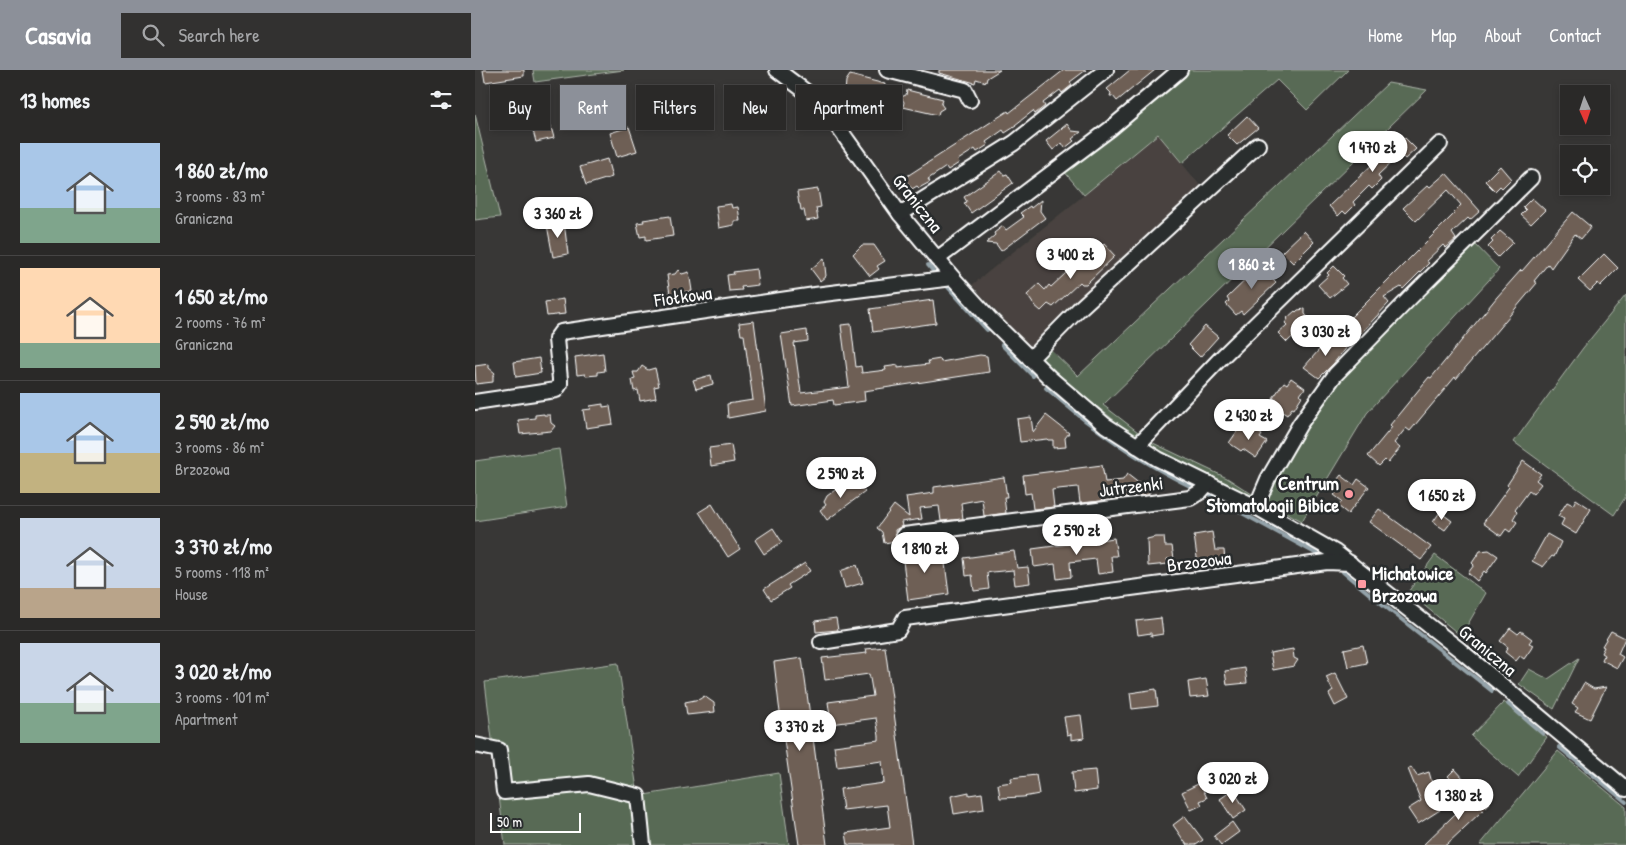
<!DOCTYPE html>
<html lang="en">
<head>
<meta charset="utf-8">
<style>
	:root { --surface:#2a2928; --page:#323130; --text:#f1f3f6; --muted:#a5a6a8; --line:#464545; --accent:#8c9099 }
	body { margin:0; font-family:"Patrick Hand",sans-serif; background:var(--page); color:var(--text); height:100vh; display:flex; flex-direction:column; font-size:19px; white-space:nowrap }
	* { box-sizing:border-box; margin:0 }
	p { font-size:16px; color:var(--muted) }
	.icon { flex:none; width:28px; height:28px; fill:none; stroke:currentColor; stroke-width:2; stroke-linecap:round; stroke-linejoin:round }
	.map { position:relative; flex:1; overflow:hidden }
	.panel { display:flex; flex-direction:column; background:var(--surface); width:475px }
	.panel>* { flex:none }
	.hud { position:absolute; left:15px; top:15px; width:475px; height:45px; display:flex; gap:10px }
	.needle { width:32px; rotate:177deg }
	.controls { position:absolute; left:1085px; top:15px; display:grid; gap:10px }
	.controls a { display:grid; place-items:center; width:50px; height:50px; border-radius:0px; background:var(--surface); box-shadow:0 2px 8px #0003,0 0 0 1px var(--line); font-size:25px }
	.scale { position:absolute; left:15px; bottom:12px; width:91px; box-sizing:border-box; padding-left:5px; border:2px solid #fff; border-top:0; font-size:14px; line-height:18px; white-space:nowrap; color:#fff; -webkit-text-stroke:4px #2a2d2e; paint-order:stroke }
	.price { position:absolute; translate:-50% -42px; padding:0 11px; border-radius:18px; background:#fff; color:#222; font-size:16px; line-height:32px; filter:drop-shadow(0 1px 2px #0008) }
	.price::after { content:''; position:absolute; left:50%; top:30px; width:15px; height:11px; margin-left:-8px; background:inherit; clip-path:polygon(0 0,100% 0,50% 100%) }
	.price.on { background:var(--accent); color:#fff }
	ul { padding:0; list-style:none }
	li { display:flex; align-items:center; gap:15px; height:125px; padding:0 20px }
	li+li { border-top:1px solid var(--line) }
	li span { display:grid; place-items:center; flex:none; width:140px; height:100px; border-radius:0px; color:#555 }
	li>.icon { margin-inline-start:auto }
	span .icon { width:60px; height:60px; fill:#fffc; stroke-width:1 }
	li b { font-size:21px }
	h2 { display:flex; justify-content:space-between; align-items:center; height:60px; padding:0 20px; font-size:21px }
	.pill { padding:0 18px; border-radius:0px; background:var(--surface); box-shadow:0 2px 8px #0003,0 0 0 1px var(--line); font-size:18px; line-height:45px }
	.pill.on { background:var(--accent); color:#fff }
	header { display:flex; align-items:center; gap:30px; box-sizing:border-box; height:70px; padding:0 25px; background:var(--accent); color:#fff }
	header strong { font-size:24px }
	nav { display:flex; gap:28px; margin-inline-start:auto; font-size:18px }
	.search { width:350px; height:45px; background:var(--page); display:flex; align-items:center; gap:12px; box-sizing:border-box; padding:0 18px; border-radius:0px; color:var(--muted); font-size:19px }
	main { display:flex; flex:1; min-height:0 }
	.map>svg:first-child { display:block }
	.built { fill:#48433f }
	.green { fill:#586a54; stroke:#acb4aa }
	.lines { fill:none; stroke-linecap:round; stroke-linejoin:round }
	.stream { stroke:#94a3aa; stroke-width:4 }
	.building { fill:#6e5f54; stroke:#fff }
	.minor-casing { stroke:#fff; stroke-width:18 }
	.minor { stroke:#2a2d2e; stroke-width:14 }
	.poi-dot { fill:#ff9aa2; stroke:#2a2d2e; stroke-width:2 }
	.labels { text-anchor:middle; stroke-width:5; stroke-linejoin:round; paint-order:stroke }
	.street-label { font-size:19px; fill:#fff; stroke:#2a2d2e }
	.poi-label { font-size:19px; font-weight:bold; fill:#fff; stroke:#2a2d2e; text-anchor:end }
</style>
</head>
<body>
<header>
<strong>Casavia</strong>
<div class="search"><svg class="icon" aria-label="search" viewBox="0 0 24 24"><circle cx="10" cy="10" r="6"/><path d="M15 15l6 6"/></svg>Search here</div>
<nav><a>Home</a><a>Map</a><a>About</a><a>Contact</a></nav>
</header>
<main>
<section class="panel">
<h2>13 homes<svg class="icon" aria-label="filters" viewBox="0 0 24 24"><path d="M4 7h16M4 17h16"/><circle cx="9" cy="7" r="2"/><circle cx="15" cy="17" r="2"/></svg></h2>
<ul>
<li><span style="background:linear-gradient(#a9c7e8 65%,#7fa58c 0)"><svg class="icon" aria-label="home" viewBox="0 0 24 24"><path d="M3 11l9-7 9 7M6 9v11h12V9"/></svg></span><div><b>1 860 zł/mo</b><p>3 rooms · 83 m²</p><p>Graniczna</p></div></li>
<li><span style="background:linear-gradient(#ffd9b3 75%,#7fa58c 0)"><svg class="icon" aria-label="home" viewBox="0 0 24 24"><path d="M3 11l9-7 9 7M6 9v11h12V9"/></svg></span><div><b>1 650 zł/mo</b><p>2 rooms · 76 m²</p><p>Graniczna</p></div></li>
<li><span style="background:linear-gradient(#a9c7e8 60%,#c2b280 0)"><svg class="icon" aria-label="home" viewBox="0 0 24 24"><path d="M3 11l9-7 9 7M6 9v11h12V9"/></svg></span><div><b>2 590 zł/mo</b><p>3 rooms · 86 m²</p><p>Brzozowa</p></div></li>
<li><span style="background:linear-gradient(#c9d6e8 70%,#b9a48a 0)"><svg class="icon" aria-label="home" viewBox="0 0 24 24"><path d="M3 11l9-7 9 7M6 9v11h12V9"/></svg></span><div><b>3 370 zł/mo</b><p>5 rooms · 118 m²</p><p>House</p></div></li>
<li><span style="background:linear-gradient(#c9d6e8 60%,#7fa58c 0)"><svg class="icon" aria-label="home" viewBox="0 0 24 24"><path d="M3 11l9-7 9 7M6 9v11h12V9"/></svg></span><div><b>3 020 zł/mo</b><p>3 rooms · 101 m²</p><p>Apartment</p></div></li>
</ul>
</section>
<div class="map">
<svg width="1151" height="775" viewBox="0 0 1151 775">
	<rect width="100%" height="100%" fill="#383736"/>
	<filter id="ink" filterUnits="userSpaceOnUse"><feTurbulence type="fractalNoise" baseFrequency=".02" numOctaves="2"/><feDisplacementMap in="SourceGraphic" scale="10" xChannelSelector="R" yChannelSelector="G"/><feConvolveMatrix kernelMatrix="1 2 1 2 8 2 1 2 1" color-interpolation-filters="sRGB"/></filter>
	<g filter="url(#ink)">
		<!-- built -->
		<polygon class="built" points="683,64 728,119 558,281 497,215 609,125"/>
		<!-- green -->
		<g class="green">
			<polygon points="58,0 149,0 60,12"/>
			<polygon points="710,0 873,0 832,40 802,10 707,93 683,64 609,125 588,100"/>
			<polygon points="913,13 952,20 628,335 676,372 752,408 780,426 777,426 664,370 606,324 558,281 573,277 603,306"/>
			<polygon points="0,44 25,147 0,150"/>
			<polygon points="999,173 1024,199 892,343 827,451 790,431 827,364 857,317"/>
			<polygon points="1151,225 1151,426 1139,445 1039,372 1108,278"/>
			<polygon points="84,379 92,437 0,451 0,391"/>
			<polygon points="960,485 1011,523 986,566 933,522"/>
			<polygon points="1104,588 1079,639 1044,614 1054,599 1073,609"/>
			<polygon points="143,593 163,726 304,703 314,775 30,775 10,612"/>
			<polygon points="1029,632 1072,667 1043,707 996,666"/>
			<polygon points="1083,681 1151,737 1151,775 1005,775"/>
		</g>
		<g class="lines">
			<!-- stream -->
			<g class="stream">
				<polyline points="453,195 458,201"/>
				<polyline points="471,215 512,260"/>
				<polyline points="527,275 558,306"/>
				<path d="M571 318C586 330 600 343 615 354 647 378 681 400 717 417"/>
				<polyline points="736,426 842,484"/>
				<polyline points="868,502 897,526 1017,621"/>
				<polyline points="1033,634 1068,664"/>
				<polyline points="1084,677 1151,732"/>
			</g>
		</g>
		<!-- building -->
		<g class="building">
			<polygon points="8,0 49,0 49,6 10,12"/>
			<polygon points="464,0 525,0 512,8 511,12 501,9 500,13 464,3"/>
			<polygon points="589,0 611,0 595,12 597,15 587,23 585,20 568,33 570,36 560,44 558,41 540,55 541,56 530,63 528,60 511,72 513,75 502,82 500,79 483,90 484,93 473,100 471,97 453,109 455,112 444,118 442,116 437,119 429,108 533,41 534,43"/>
			<polygon points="655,0 680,0 642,31 638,26 635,26 636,23 632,19"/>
			<polygon points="375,5 410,14 409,19 410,21 406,32 370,22 371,11"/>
			<polygon points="432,20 468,29 466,34 469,38 464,41 463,45 428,37 429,32 426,27 431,25"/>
			<polygon points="772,46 783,58 762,75 752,65"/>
			<polygon points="74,49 79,68 61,72 56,53"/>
			<polygon points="592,54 597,61 606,62 597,69 599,71 590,78 587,73 578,80 571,71"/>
			<polygon points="154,57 162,81 142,87 135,63"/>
			<polygon points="926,64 941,79 930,89 925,84 903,105 906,110 897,119 894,116 878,132 880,135 871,144 868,141 863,146 854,136 905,87 900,82 915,68 918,72"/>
			<polygon points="132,89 137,107 111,115 105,97"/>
			<polygon points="1025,96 1036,109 1027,118 1025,116 1020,121 1010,111"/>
			<polygon points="526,101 529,105 532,104 538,113 496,143 489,133 492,132 489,127"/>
			<polygon points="971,103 1005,141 995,150 993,148 977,163 981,169 971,178 968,175 951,191 954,193 928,219 926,217 909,227 914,233 886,263 882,261 872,251 979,144 978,143 986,135 973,120 941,151 928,138 953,115 955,117"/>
			<polygon points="343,119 346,137 341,138 343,149 331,151 329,140 326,140 325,134 324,134 322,122"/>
			<polygon points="1057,128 1070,140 1056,154 1046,145 1051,140 1048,137"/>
			<polygon points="566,130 565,141 570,148 563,153 526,181 521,174 511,173 520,165 519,163 528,156 531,160 549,147 545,143 555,136 556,138"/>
			<polygon points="256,134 257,138 263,137 265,151 259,151 259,155 244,158 241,136"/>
			<polygon points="1098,142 1116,157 1106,169 1100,164 1076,198 1073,194 1059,211 1062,213 981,309 980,307 935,361 931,358 919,373 925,378 913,393 910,390 904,396 893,386 917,357 915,355 954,307 956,308 1022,227 1046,200 1047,201"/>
			<polygon points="195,146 198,166 171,170 171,166 165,167 162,153 169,152 168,150"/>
			<polygon points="89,152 93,184 78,187 72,155"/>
			<polygon points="829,161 839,172 818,193 807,182"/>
			<polygon points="1025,161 1038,172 1023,187 1013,177 1018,172 1016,170"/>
			<polygon points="629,174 640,186 611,214 607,214 605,212 578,237 573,234 566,241 559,235 552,225 564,214 570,220 574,215 576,217 605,190 609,194"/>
			<polygon points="387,175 399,175 410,191 402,196 404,199 395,206 378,184"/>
			<polygon points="1129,184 1143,198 1125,216 1123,213 1115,221 1103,210"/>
			<polygon points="349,188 351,206 345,211 336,199"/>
			<polygon points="786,195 789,198 792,195 803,206 798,210 801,213 768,244 766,241 761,245 751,234 754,231 752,228"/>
			<polygon points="859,196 869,206 867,208 872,214 855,228 843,215 854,205 852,203"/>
			<polygon points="281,199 283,215 266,217 267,220 254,221 252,205 259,204 258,202"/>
			<polygon points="203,200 207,204 214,202 217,221 195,224 192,205 200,204"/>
			<polygon points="88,229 90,244 72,246 70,232"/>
			<polygon points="458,230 461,253 398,262 395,239"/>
			<polygon points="830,239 830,244 835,250 812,272 803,263 812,255 810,253 813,249 812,248 820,241 821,242 823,240"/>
			<polygon points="279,251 291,341 253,348 252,334 278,330 269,265 266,265 264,253"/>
			<polygon points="376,254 381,297 386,296 387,303 411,300 410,297 417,296 423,295 423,298 446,295 454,294 453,291 465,289 466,292 505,285 512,286 514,302 389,321 390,331 359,335 358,330 317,336 306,264 332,260 333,271 319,273 326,323 374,317 366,255"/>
			<polygon points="730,256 743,267 725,287 713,275"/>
			<polygon points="858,264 871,277 859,293 844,308 829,297"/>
			<polygon points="128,283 130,301 123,302 123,305 111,306 110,304 102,305 100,287"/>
			<polygon points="64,288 66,303 41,307 39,292"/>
			<polygon points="14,294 14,298 20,303 18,306 18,312 1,314 0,296"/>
			<polygon points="167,296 173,300 180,298 184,316 179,317 181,328 165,331 163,320 159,321 157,310 160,309 158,302 163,302"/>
			<polygon points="236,305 238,314 221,319 218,310"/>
			<polygon points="816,308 830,318 825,325 827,326 819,339 817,338 812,345 798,336 802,330 798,328 809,312 812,314"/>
			<polygon points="128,334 128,337 135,336 138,354 111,358 108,340 116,339 115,336"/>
			<polygon points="69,344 69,345 75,345 76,353 80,356 76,361 45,364 43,350 60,348 60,345"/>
			<polygon points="571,345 594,363 590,368 591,377 578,378 578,370 573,370 572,369 545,372 542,349 556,347 558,362"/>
			<polygon points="768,357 773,360 775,357 787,365 785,368 792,372 781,388 768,379 766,381 754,373 763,360 765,361"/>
			<polygon points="256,375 259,392 236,396 234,378"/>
			<polygon points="1048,391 1066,404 1061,410 1066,414 1058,424 1054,421 1040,440 1042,442 1038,449 1042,452 1035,462 1031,459 1026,466 1008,453 1034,417 1032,415"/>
			<polygon points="627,395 630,412 648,410 652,404 675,422 673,425 654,427 650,427 650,422 626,425 627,431 605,433 603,417 583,419 577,420 579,437 558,439 556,423 550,424 548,405"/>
			<polygon points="866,405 879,415 883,409 894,417 873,444 863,436 867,431 859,425 861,423 855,419"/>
			<polygon points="529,407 532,427 529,427 531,443 509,446 507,429 486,433 488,449 466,451 464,436 445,438 447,449 426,452 427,456 420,460 421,471 409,473 407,462 402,458 419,435 434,447 431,427 459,423 459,417"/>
			<polygon points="382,413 390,422 352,450 345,440 351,435 349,432 352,426 367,415"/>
			<polygon points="1101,429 1116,439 1101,464 1086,455 1089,449 1083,446 1092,432 1098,435"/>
			<polygon points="237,434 265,479 253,487 224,442"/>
			<polygon points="904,439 956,477 946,490 894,452"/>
			<polygon points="965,442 977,451 970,460 958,452"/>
			<polygon points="298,458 307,472 289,484 280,470"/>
			<polygon points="737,462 740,480 749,480 750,491 723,495 719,465"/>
			<polygon points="1072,464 1086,472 1079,487 1077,486 1068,497 1057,491"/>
			<polygon points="680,467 689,467 690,476 697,476 699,489 692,489 693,494 673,496 672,469"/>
			<polygon points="639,468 642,486 636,486 638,502 623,504 621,489 595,492 596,507 582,509 580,494 559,497 557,479"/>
			<polygon points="468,478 474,524 433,530 427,483"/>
			<polygon points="1014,480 1023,486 1011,503 1009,501 1002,511 993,503 999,495 997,493 1005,481"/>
			<polygon points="539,481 542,498 553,497 555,513 540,515 538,500 517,502 512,503 514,519 499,521 497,505 491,506 489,488"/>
			<polygon points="330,493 335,501 313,515 315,518 296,530 289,519"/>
			<polygon points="382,495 388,513 370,518 365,501"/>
			<polygon points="361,548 363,560 341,562 340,551"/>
			<polygon points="686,548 688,564 676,566 676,563 663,565 661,551"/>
			<polygon points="1035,558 1043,564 1046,561 1057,569 1054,573 1058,575 1056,579 1049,589 1045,586 1041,591 1030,582 1033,577 1025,571"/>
			<polygon points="1136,561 1150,568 1143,584 1148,587 1142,598 1127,590 1129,585 1126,583 1129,577 1127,576"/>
			<polygon points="888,575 892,593 873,597 869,579"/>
			<polygon points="410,577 437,775 373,775 371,763 415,757 412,735 368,740 365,719 409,713 407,691 362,697 359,676 404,670 404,666 401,648 356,654 353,632 398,626 395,608 394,604 350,610 347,588 392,583 391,579"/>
			<polygon points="818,579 819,588 823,590 819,596 798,600 795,583"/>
			<polygon points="327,588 337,660 352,775 324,775 304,635 299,592"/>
			<polygon points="770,598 772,613 752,615 750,601"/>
			<polygon points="860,603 873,629 860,636 854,624 858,621 851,607"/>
			<polygon points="731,609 734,626 715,628 713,612"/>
			<polygon points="1109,613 1119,619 1131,617 1115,649 1100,642 1103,638 1097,634"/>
			<polygon points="681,619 683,636 657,639 655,623"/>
			<polygon points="229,626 239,633 240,642 212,645 210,632 225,629"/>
			<polygon points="606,645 609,668 596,670 596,664 592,665 589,647"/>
			<polygon points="936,697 942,706 954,702 958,716 950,719 965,740 943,754 933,739 946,731 933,699"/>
			<polygon points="980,699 997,718 989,724 973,706"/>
			<polygon points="620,700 622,720 599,723 597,702"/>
			<polygon points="561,705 564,724 548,727 525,728 523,714 537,712 536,708"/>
			<polygon points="725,713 732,728 725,731 727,735 716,740 707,722"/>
			<polygon points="758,720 771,740 758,749 745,729"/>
			<polygon points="1004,721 1015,733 1006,742 971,775 948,775"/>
			<polygon points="494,722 494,725 507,723 509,739 479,744 476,726"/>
			<polygon points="710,746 728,770 721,775 712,775 698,755"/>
			<polygon points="757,752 764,762 746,775 739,766"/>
		</g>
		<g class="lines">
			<defs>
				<g id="minor">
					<polyline points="302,0 334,24 360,53 425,144 478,208 516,250 574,307 630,355 683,389 781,437 860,482 985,580 1151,719"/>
					<polyline points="412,0 490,20 495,30"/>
					<polyline points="425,144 539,73 631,0"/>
					<polyline points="462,189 635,59 705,0"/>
					<polyline points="555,289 603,240 783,75"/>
					<polyline points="0,332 81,320 85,314 85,309 81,269 86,262 340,225 478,208"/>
					<polyline points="662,376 744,290 965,74"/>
					<polyline points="781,437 793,409 825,354 860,305 934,229 1056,108"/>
					<polyline points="429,465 715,428 725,422 733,413"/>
					<polyline points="346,572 423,560 430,548 852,492 875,493"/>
					<polyline points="0,675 24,680 29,722 114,714 163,726 168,775"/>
				</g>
			</defs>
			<!-- minor casing -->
			<use href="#minor" class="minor-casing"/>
			<!-- minor -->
			<use href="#minor" class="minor"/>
		</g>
	</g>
	<!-- markers -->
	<g class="poi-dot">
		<circle cx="874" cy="424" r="5"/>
		<rect x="882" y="509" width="10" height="10" rx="2.5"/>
	</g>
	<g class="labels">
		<!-- street labels -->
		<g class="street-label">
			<text transform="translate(443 133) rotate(52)" y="7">Graniczna</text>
			<text transform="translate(208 226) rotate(-8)" y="7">Fiołkowa</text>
			<text transform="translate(656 416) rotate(-7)" y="7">Jutrzenki</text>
			<text transform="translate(724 491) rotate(-7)" y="7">Brzozowa</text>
			<text transform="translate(1013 580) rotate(40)" y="7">Graniczna</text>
		</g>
		<!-- poi labels -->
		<g class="poi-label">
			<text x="864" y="420">Centrum<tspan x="864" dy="22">Stomatologii Bibice</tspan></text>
			<text x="897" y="510" text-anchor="start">Michałowice<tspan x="897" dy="22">Brzozowa</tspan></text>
		</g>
	</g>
</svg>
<div class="controls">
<a><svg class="needle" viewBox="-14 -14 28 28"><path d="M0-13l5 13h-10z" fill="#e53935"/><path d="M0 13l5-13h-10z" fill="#a5a6a8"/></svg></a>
<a><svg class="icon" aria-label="locate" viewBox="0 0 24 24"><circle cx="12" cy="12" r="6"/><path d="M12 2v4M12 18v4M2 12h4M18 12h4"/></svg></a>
</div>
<div class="scale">50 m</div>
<b class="price" style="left:898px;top:103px">1 470 zł</b>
<b class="price" style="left:83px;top:169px">3 360 zł</b>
<b class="price" style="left:596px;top:210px">3 400 zł</b>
<b class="price on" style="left:777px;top:220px">1 860 zł</b>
<b class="price" style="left:851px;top:287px">3 030 zł</b>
<b class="price" style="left:774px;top:371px">2 430 zł</b>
<b class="price" style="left:366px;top:429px">2 590 zł</b>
<b class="price" style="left:967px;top:451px">1 650 zł</b>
<b class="price" style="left:602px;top:486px">2 590 zł</b>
<b class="price" style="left:450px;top:504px">1 810 zł</b>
<b class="price" style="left:325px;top:682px">3 370 zł</b>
<b class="price" style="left:758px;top:734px">3 020 zł</b>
<b class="price" style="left:984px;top:751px">1 380 zł</b>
<div class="hud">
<a class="pill">Buy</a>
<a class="pill on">Rent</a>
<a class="pill">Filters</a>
<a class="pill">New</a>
<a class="pill">Apartment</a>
</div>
</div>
</main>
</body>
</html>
